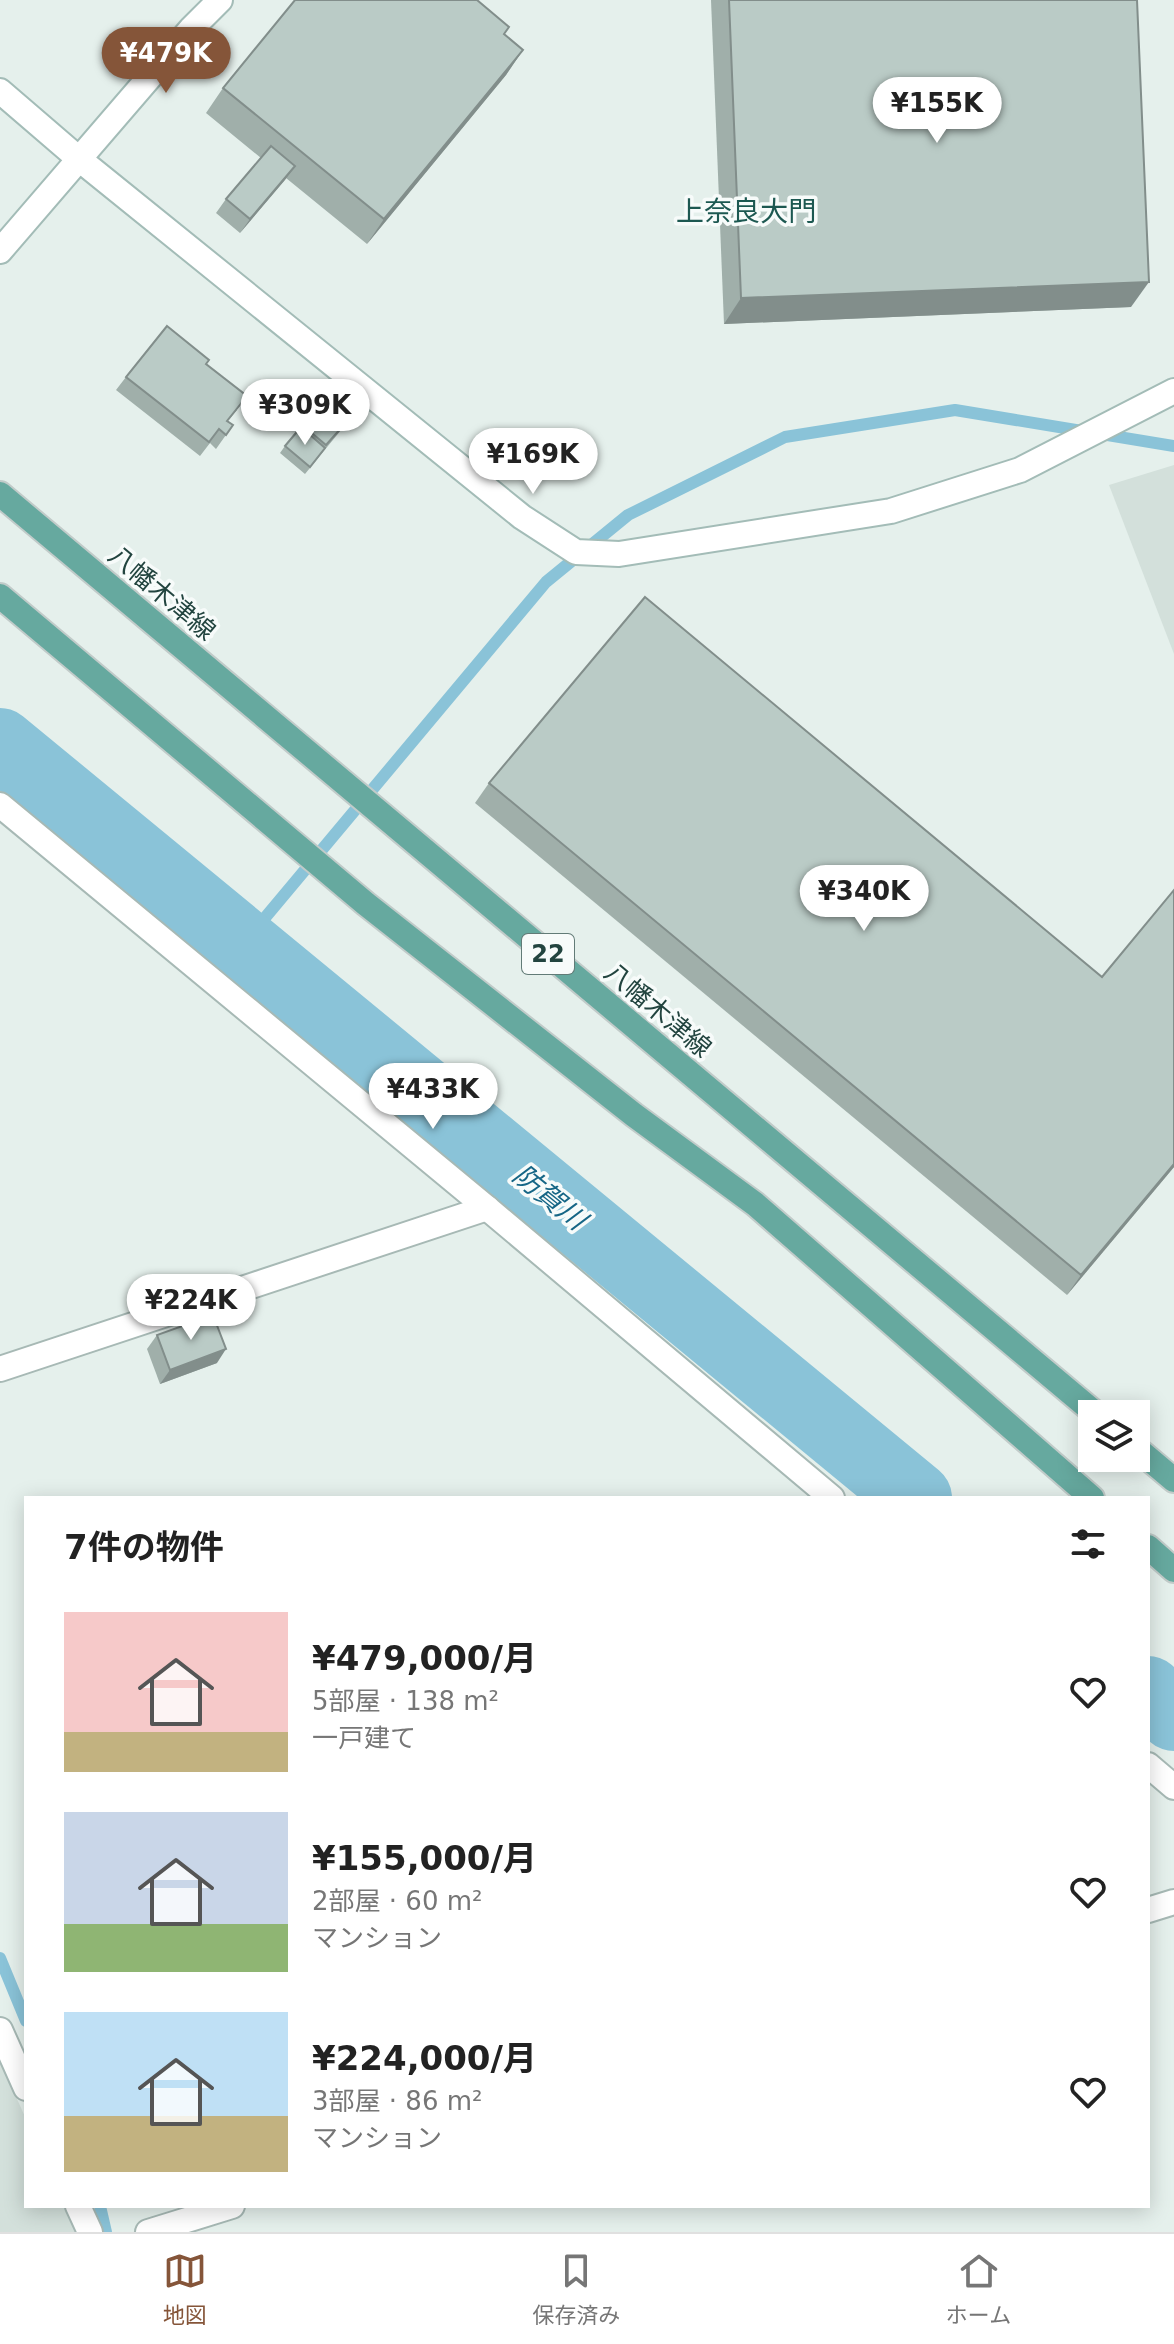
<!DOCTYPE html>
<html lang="ja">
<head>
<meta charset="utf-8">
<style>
	:root { --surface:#fff; --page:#f6f6f6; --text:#222; --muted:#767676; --line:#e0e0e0; --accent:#855539 }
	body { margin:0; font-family:"DejaVu Sans","Noto Sans JP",sans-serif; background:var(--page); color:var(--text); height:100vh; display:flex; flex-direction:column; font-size:30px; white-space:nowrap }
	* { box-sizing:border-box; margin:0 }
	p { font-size:26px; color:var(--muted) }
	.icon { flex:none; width:44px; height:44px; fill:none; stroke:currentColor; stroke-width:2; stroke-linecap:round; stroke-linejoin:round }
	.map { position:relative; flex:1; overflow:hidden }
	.drawer { position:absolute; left:24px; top:1496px; width:1126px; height:712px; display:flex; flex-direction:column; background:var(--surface); border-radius:0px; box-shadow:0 4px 20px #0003 }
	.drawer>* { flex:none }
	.buttons { position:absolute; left:1078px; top:1400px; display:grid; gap:16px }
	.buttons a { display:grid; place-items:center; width:72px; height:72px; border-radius:0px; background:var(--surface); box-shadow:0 4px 20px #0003; font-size:40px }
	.price { position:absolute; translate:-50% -68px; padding:0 18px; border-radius:28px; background:#fff; color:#222; font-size:26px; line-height:52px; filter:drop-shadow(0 2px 4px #0008) }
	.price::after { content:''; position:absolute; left:50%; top:48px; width:24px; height:18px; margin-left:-12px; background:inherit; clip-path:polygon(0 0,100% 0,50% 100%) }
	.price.on { background:var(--accent); color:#fff }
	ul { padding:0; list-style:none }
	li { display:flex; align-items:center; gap:24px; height:200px; padding:0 40px }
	li span { display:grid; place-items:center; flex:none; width:224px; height:160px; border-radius:0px; color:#555 }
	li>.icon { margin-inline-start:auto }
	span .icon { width:96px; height:96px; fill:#fffc; stroke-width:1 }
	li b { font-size:34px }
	h2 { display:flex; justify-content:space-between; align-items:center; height:96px; padding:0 40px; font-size:34px }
	.menu { display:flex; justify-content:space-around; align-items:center; height:112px; border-top:2px solid var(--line); background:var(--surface); font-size:22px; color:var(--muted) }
	.menu a { display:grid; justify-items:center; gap:4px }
	.menu .on { color:var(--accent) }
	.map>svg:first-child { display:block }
	.built { fill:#d3e0db }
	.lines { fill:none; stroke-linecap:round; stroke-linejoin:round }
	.stream { stroke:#8ac3d8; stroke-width:12 }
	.river { stroke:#8ac3d8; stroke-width:72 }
	.street-casing { stroke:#a7b9b5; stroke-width:28 }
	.secondary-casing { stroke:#a3bcb7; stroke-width:28 }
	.primary-casing { stroke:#c1cbc9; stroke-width:28 }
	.street { stroke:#fff; stroke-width:24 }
	.secondary { stroke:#fff; stroke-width:24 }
	.primary { stroke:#66a99f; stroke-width:24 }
	.wall { fill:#a0afaa }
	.shaded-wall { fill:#828e8b }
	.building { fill:#bacbc6; stroke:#828e8b; stroke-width:2 }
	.labels { text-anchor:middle; stroke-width:7; stroke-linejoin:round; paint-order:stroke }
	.shield { fill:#f7fbfa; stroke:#627b77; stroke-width:2 }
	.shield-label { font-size:24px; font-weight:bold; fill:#22443f }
	.street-label { font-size:26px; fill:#22443f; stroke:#f7fbfa }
	.neighbourhood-label { font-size:28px; fill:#1c5851; stroke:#f7fbfa }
	.water-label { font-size:28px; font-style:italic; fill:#166686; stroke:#f7fbfa }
</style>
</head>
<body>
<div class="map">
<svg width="1174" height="2232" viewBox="0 0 1174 2232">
	<rect width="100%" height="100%" fill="#e5f0ec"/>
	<!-- built -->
	<g class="built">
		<polygon points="1174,465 1174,654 1109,485"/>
		<polygon points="0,2061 26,2119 26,2206 65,2206 77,2232 0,2232"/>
	</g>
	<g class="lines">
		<!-- stream -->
		<g class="stream">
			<polyline points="243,944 546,582 628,515 785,437 955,410 1174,446"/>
			<polyline points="0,1958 26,2021"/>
			<polyline points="100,2206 106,2232"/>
		</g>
		<!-- river -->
		<g class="river">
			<polyline points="0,744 916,1498"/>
			<polyline points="1148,1692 1174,1715"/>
		</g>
		<defs>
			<g id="street">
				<polyline points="0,805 487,1208 832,1498"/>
				<polyline points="0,1369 487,1208"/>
				<polyline points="1148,1765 1174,1787"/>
				<polyline points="1148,1910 1174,1902"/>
				<polyline points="0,2030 26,2088"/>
				<polyline points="78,2206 90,2232"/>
				<polyline points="148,2232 232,2206"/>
			</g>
			<g id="secondary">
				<polyline points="0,91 79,159 522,517 576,552 619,554 891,511 1020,470 1174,391"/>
				<polyline points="0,251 191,29 220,0"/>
			</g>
			<g id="primary">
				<polyline points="0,494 1096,1414"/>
				<polyline points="0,596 366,904 634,1115 755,1204 1092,1498"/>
				<polyline points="1136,1448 1174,1480"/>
				<polyline points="1148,1547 1174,1570"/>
			</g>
		</defs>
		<!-- street casing -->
		<use href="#street" class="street-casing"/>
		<!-- secondary casing -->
		<use href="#secondary" class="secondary-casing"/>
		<!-- primary casing -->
		<use href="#primary" class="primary-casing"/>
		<!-- street -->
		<use href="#street" class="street"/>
		<!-- secondary -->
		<use href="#secondary" class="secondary"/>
		<!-- primary -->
		<use href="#primary" class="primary"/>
	</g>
	<!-- wall -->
	<g class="wall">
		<polygon points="711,0 1137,0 1131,307 724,324"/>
		<polygon points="504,34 523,50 506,75 367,244 286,178 240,233 216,213 226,199 261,158 206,113 223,88"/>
		<polygon points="209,360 206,364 237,410 228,421 233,425 216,449 210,443 200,456 116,390 126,377"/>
		<polygon points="327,397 346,424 305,474 280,453 285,446 305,431 321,411 318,409"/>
		<polygon points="489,783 1174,1167 1067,1295 475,803"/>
		<polygon points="157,1335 217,1363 160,1384 147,1349"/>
	</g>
	<!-- shaded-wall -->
	<g class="shaded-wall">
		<polygon points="523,50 506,75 367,244 384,219"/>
		<polygon points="295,166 285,180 240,233 250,219"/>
		<polygon points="1149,282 1131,307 724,324 741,298"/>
		<polygon points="1174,1164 1174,1167 1067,1295 1081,1275"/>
		<polygon points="226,1349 217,1363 160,1384 170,1370"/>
	</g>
	<!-- building -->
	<g class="building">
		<polygon points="295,0 477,0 509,27 504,34 523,50 384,219 223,88"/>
		<polygon points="729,0 1137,0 1149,282 741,298"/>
		<polygon points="271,146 295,166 250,219 226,199"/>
		<polygon points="167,326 209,360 206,364 247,396 227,421 233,425 226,435 219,429 209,442 126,377"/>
		<polygon points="327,397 351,417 326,445 307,429 326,405 323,402"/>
		<polygon points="301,427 325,448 310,467 285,446"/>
		<polygon points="645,597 1102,977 1174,890 1174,1164 1081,1275 489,783"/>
		<polygon points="213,1315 226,1349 170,1370 157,1335"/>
	</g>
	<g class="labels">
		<!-- shield labels -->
		<rect class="shield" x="522" y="934" width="52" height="40" rx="6"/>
		<g class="shield-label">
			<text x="548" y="962">22</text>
		</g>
		<!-- street labels -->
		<g class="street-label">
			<text transform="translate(162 593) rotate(40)" y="9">八幡木津線</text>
			<text transform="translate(658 1010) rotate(40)" y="9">八幡木津線</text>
		</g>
		<!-- neighbourhood labels -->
		<g class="neighbourhood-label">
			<text x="746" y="221">上奈良大門</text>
		</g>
		<!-- water labels -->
		<g class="water-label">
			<text transform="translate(550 1197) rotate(39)" y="10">防賀川</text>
		</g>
	</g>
</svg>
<div class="buttons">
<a><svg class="icon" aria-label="layers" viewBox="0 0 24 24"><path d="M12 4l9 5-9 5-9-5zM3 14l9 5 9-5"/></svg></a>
</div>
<b class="price on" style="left:166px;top:95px">¥479K</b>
<b class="price" style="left:937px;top:145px">¥155K</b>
<b class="price" style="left:305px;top:447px">¥309K</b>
<b class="price" style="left:533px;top:496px">¥169K</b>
<b class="price" style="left:864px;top:933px">¥340K</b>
<b class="price" style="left:433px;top:1131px">¥433K</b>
<b class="price" style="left:191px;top:1342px">¥224K</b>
<section class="drawer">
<h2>7件の物件<svg class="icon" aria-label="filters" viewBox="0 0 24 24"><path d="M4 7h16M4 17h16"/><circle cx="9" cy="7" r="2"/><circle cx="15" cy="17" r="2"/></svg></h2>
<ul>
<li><span style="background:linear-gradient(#f6c9c9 75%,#c2b280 0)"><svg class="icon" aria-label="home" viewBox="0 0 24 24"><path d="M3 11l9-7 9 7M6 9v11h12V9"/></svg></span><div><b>¥479,000/月</b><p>5部屋 · 138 m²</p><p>一戸建て</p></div><svg class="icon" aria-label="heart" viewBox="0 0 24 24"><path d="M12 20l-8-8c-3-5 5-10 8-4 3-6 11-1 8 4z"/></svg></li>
<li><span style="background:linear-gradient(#c9d6e8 70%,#8fb573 0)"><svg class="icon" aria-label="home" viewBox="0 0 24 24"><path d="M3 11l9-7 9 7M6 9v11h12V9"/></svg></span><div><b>¥155,000/月</b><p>2部屋 · 60 m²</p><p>マンション</p></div><svg class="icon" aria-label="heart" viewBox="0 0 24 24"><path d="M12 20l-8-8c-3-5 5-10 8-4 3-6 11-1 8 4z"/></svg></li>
<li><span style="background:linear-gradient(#bfe0f5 65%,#c2b280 0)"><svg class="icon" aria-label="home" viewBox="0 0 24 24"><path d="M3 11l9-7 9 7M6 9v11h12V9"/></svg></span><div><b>¥224,000/月</b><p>3部屋 · 86 m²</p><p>マンション</p></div><svg class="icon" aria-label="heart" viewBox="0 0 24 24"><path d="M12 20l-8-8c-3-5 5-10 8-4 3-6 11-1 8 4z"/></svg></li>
</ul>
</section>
</div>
<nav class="menu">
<a class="on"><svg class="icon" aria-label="map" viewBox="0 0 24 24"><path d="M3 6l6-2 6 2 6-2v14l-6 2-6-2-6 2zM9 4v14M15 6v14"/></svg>地図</a>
<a><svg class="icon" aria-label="saved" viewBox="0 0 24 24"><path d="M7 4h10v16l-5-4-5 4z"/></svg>保存済み</a>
<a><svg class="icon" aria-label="home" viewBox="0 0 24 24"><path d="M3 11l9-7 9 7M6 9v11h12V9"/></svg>ホーム</a>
</nav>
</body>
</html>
